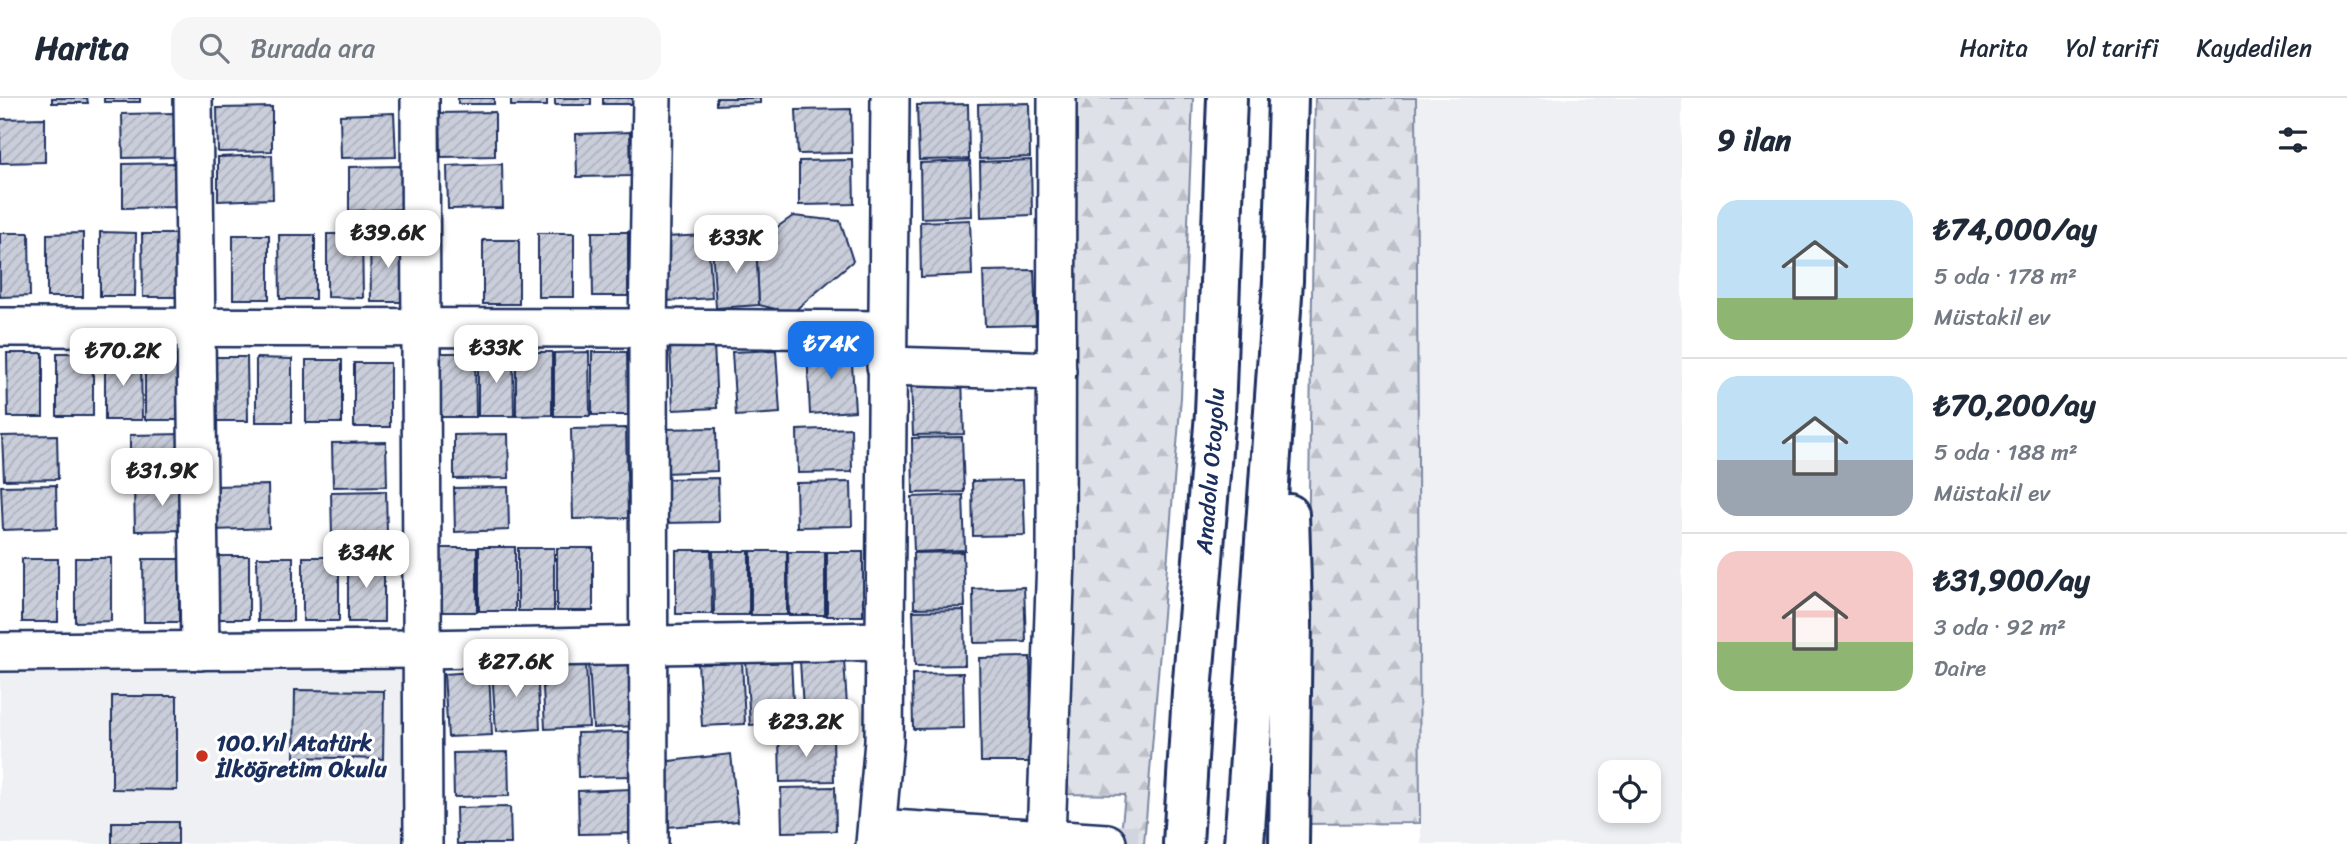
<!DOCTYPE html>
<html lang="tr">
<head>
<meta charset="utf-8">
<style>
	:root { --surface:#fff; --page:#f6f6f7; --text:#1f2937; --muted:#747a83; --line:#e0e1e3; --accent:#1a73e8 }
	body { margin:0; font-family:Sriracha,sans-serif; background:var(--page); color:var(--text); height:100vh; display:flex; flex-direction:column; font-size:26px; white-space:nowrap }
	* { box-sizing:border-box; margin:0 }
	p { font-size:23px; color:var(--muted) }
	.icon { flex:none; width:38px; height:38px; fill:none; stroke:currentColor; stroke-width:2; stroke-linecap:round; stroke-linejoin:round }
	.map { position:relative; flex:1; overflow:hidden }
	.panel { display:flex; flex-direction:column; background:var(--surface); width:665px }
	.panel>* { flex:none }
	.fabs { position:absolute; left:1598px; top:662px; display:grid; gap:14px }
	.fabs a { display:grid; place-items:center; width:63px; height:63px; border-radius:14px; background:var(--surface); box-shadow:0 4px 10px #0003; font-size:35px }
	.price { position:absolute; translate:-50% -60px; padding:0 16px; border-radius:14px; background:#fff; color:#222; font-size:23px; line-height:46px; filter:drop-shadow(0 2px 4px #0008) }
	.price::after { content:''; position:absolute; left:50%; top:42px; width:21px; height:16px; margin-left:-10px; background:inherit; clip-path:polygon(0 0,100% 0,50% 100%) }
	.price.active { background:var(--accent); color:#fff }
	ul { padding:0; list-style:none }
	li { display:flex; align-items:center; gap:21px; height:175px; padding:0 35px }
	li+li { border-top:2px solid var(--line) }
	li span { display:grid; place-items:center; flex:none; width:196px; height:140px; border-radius:21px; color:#555 }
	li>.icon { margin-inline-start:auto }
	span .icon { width:84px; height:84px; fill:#fffc; stroke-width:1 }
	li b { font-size:30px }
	h2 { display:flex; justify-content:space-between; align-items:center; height:84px; padding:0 35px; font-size:30px }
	header { display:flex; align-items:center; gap:42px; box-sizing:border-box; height:98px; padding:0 35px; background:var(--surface); border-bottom:2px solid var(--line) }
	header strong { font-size:33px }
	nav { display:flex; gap:38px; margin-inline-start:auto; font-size:24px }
	.search { width:490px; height:63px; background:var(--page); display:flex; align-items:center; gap:18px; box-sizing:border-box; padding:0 24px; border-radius:21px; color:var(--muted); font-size:26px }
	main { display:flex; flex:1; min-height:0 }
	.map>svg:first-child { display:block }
	.built { fill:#eff0f4; fill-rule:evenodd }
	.forest { fill:url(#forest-firs); stroke:#7c88a2; stroke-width:2 }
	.building { fill:url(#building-hatch); stroke:#1b2f5e; stroke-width:2 }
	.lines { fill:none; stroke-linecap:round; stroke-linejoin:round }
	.minor-tunnel { stroke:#d1d5df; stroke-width:37; stroke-dasharray:37 18; stroke-linecap:butt }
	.minor-casing { stroke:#1b2f5e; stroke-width:42 }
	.highway-casing { stroke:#1b2f5e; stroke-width:44 }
	.minor { stroke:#fff; stroke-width:37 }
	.highway { stroke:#fff; stroke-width:38 }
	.poi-dot { fill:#c8321e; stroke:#fff; stroke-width:2.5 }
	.labels { text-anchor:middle; stroke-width:6; stroke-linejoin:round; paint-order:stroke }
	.street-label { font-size:23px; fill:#1b2f5e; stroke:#fff }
	.poi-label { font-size:23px; font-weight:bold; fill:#1b2f5e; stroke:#fff; text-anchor:start }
</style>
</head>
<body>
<header>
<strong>Harita</strong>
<div class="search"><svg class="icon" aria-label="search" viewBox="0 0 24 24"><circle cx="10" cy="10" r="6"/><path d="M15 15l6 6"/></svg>Burada ara</div>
<nav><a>Harita</a><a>Yol tarifi</a><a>Kaydedilen</a></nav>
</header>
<main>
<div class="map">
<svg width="1682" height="746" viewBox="0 0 1682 746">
	<defs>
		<pattern id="forest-firs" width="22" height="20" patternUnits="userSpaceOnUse" patternTransform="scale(1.75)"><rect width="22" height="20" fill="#dee1e7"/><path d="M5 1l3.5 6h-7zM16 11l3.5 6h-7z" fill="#bec1c9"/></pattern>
		<pattern id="building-hatch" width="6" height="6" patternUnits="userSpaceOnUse" patternTransform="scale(1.75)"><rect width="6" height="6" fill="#caceda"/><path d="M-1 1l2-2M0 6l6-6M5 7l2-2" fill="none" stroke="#adb1be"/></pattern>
	</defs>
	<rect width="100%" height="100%" fill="#fff"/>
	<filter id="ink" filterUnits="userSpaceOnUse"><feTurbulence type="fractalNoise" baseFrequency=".0143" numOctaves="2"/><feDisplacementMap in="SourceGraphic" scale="14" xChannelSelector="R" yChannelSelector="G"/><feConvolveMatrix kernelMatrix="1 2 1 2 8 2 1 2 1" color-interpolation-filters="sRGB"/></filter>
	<g filter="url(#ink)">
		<!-- built -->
		<g class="built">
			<path d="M1416 0H1682V746H1421ZM1610 674H1648V712H1610Z"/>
			<polygon points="0,569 405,569 404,746 0,746"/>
		</g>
		<!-- forest -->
		<g class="forest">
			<polygon points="1077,0 1193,0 1181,299 1144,746 1120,746 1125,697 1063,696"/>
			<polygon points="1315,0 1416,0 1420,725 1304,726"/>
		</g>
		<!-- building -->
		<g class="building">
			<polygon points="52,0 87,0 88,5 52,5"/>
			<rect x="104" y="0" width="36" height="4"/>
			<rect x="458" y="0" width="36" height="6"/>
			<rect x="511" y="0" width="36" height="8"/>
			<rect x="555" y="0" width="36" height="7"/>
			<rect x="603" y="0" width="35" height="6"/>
			<polygon points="716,0 760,0 760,5 716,7"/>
			<polygon points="1029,5 1030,59 979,61 978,6"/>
			<polygon points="968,6 969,61 919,62 917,7"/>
			<polygon points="272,9 272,53 218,54 217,10"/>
			<polygon points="851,11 852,55 798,56 796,12"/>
			<polygon points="495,14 495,58 441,59 440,15"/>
			<polygon points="176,15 177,59 123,60 122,16"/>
			<polygon points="394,15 396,59 341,60 340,17"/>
			<polygon points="45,20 45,64 0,65 0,21"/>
			<polygon points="630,34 631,78 577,79 576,36"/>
			<polygon points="272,57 273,101 218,103 218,59"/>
			<polygon points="853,62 854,106 799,107 799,63"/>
			<polygon points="1031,62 1032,117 981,119 980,64"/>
			<polygon points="970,63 972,118 921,120 920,65"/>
			<polygon points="177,65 178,109 123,110 123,66"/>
			<polygon points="502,66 503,110 448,111 447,68"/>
			<polygon points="403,68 404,111 349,113 349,69"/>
			<polygon points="793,118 840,123 853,163 792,215 759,207 756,144"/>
			<polygon points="970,122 972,177 921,179 920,124"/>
			<polygon points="100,134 136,135 135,198 100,198"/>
			<polygon points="592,134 628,134 628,198 593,198"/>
			<polygon points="0,135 29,135 30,198 0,199"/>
			<polygon points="83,135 83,199 47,199 47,136"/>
			<rect x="538" y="135" width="36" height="64"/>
			<polygon points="142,136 178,136 178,199 143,199"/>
			<polygon points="327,136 362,136 363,200 327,199"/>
			<rect x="233" y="137" width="36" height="64"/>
			<polygon points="279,137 315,137 315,201 280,201"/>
			<polygon points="708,137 712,200 667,203 664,139"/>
			<polygon points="370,140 406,140 406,204 371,204"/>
			<rect x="483" y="142" width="36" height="64"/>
			<polygon points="756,144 759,207 716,210 712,147"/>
			<polygon points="1034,172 1036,227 985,228 983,173"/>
			<polygon points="714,246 717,310 673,312 670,249"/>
			<polygon points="851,250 855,313 810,316 807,252"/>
			<polygon points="776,252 780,315 736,318 732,254"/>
			<polygon points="516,254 552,254 552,317 516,318"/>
			<polygon points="589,254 590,318 554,318 554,255"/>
			<polygon points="592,254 627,254 628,317 592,317"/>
			<polygon points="7,255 43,255 43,319 8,319"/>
			<rect x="57" y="255" width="36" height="63"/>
			<polygon points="440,255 475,255 476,319 440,319"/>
			<polygon points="478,255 513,255 514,318 478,318"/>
			<polygon points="105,258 141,258 142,322 105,322"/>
			<polygon points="145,258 180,258 181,322 145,322"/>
			<polygon points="212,259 247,259 248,323 212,323"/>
			<polygon points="256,260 292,261 292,324 256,324"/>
			<rect x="306" y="262" width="36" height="63"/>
			<rect x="354" y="265" width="36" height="64"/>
			<polygon points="962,281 964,336 913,337 911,282"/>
			<polygon points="626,330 628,420 573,421 571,331"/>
			<polygon points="716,330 717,373 663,375 661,331"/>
			<polygon points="851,330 852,374 798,375 797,332"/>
			<polygon points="184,336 185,379 130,381 130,337"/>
			<polygon points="508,336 509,380 454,381 454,337"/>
			<polygon points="57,337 58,381 4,382 2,338"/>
			<polygon points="962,339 964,394 913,395 912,340"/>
			<polygon points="386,344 387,388 333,389 332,345"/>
			<polygon points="718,380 719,424 665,425 664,381"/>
			<polygon points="1023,382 1025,437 973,438 972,383"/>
			<polygon points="851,384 852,428 797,429 796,385"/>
			<polygon points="56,387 57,430 3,432 1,388"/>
			<polygon points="268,387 269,430 214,432 213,388"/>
			<polygon points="189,388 190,432 135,433 134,389"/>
			<polygon points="508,389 509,432 455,434 454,390"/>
			<polygon points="386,393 387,436 332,438 331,394"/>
			<polygon points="963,397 965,452 914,454 912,399"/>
			<rect x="479" y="449" width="36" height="64"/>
			<rect x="441" y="450" width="36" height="64"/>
			<rect x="518" y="450" width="36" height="63"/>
			<rect x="557" y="450" width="36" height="63"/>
			<polygon points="676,452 711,452 712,516 676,516"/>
			<polygon points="713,453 749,453 749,517 714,517"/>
			<rect x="751" y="453" width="36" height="64"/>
			<polygon points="788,454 825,454 825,517 789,517"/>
			<rect x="827" y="454" width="36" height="64"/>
			<polygon points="963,454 965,509 914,510 913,455"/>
			<rect x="213" y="458" width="36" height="63"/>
			<polygon points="257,459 293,459 293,523 258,523"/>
			<rect x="303" y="459" width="36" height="64"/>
			<polygon points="75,460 111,460 111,523 75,524"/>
			<rect x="348" y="460" width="36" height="64"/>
			<rect x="22" y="461" width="36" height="63"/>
			<polygon points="143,461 179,461 179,524 144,524"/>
			<polygon points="1024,489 1026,544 974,545 973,491"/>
			<polygon points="964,512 965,567 915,568 913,513"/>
			<polygon points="1030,559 1032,664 981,664 979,560"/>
			<polygon points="791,561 794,624 750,627 746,563"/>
			<polygon points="844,561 848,624 804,626 800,563"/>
			<polygon points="742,562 745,626 702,628 698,565"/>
			<polygon points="633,564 637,628 593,630 589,566"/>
			<polygon points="586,565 589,629 545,631 542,568"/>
			<polygon points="537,568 540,631 496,634 492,571"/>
			<polygon points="489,573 492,637 448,639 444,576"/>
			<polygon points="963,575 964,630 913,631 912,576"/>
			<polygon points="295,592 384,593 383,661 294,659"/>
			<polygon points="112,598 177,598 177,692 112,691"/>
			<polygon points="632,634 632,678 578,679 577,635"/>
			<polygon points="833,639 834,683 780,684 779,640"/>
			<polygon points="508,654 509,698 454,699 453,655"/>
			<polygon points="731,656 738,723 668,729 661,664"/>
			<polygon points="835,689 836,733 782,734 781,690"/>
			<polygon points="632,691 633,735 579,736 578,693"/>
			<polygon points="510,709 511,746 457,746 456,710"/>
			<rect x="112" y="724" width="66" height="22"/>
		</g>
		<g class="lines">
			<!-- minor-tunnel -->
			<polyline class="minor-tunnel" points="1107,745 1138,746"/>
			<defs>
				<g id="minor">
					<polyline points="193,0 200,553"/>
					<path d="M420 0C423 249 420 497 423 746"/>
					<polyline points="0,229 648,230 886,232"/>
					<polyline points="886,268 1057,273"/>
					<polyline points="0,554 421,551 885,543"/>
					<polyline points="877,730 1107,745"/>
					<polyline points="1046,741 1056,460 1057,0"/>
					<polyline points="649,746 648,230 652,0"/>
					<polyline points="875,746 884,643 890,0"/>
				</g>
				<g id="highway">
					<polyline points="1289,416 1292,519 1289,746"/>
					<path id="s1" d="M1183 746 1192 594 1215 316 1227 0"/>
					<polyline points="1244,746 1283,183 1288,0"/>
				</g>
			</defs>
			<!-- minor casing -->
			<use href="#minor" class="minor-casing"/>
			<!-- highway casing -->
			<use href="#highway" class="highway-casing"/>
			<!-- minor -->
			<use href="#minor" class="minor"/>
			<!-- highway -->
			<use href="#highway" class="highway"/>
		</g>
	</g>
	<!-- markers -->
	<circle class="poi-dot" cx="202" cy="658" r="7"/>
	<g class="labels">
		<!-- street labels -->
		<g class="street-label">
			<text dy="8" stroke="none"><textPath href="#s1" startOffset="374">Anadolu Otoyolu</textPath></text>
		</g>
		<!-- poi labels -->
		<g class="poi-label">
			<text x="216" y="653">100.Yıl Atatürk<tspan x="216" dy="26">İlköğretim Okulu</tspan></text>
		</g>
	</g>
</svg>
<div class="fabs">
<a><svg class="icon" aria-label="locate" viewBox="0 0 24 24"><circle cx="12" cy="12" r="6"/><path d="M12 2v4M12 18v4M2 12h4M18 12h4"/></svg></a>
</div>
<b class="price" style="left:388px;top:172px">₺39.6K</b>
<b class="price" style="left:736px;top:177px">₺33K</b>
<b class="price active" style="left:831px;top:283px">₺74K</b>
<b class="price" style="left:496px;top:287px">₺33K</b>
<b class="price" style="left:123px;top:290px">₺70.2K</b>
<b class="price" style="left:162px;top:410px">₺31.9K</b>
<b class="price" style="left:366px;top:492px">₺34K</b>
<b class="price" style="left:516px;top:601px">₺27.6K</b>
<b class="price" style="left:806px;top:661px">₺23.2K</b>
</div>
<section class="panel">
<h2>9 ilan<svg class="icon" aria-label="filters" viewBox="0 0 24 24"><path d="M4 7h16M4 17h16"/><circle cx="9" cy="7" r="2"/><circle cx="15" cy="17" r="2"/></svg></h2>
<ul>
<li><span style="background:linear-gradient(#bfe0f5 70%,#8fb573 0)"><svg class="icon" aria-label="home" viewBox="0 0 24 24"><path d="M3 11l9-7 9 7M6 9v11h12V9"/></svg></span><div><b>₺74,000/ay</b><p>5 oda · 178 m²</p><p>Müstakil ev</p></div></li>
<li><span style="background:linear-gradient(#bfe0f5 60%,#9aa5b1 0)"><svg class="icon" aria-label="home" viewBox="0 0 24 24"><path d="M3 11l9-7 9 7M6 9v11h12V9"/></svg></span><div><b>₺70,200/ay</b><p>5 oda · 188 m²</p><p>Müstakil ev</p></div></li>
<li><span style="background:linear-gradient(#f6c9c9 65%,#8fb573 0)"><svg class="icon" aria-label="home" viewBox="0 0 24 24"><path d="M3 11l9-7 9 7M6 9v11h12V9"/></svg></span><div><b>₺31,900/ay</b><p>3 oda · 92 m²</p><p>Daire</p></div></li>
</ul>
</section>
</main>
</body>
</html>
